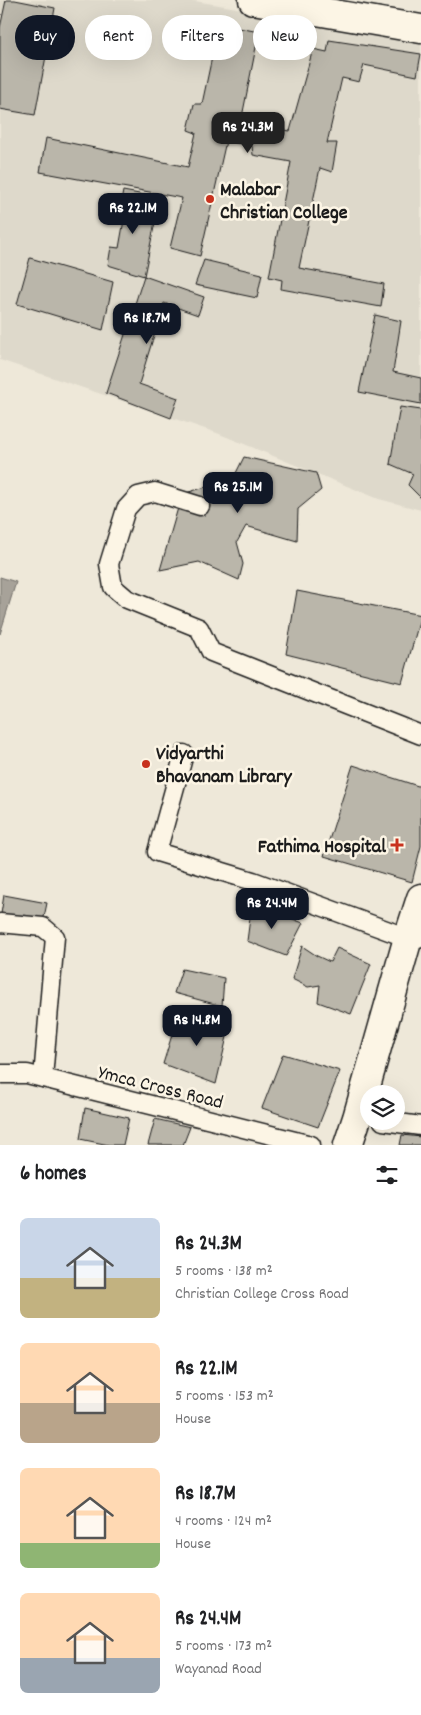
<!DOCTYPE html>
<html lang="en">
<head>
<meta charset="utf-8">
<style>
	:root { --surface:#fff; --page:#f2f2f2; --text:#202124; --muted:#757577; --accent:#111827 }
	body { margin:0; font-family:Dekko,sans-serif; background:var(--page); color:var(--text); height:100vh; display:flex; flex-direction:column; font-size:19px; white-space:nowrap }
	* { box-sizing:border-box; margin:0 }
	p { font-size:16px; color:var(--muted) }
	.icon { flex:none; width:28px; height:28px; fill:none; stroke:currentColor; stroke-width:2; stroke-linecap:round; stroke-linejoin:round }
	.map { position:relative; height:1145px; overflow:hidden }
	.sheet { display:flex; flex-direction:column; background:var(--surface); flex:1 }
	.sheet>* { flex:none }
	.top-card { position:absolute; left:15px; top:15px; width:391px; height:45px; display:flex; gap:10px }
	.buttons { position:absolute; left:360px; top:1085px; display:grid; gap:10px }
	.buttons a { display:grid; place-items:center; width:45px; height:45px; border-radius:50%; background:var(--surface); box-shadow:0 5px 20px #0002; font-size:25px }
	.price { position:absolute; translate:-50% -42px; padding:0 11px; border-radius:10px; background:var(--accent); color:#fff; font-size:16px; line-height:32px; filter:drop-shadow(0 1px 2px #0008) }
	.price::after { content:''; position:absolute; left:50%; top:30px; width:15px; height:11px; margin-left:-8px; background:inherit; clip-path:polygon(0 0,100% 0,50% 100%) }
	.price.current { background:#222; color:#fff }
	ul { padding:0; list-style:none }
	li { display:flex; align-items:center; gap:15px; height:125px; padding:0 20px }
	li span { display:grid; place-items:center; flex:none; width:140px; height:100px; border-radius:8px; color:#555 }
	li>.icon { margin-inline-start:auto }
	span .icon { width:60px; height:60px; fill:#fffc; stroke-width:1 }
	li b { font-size:21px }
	h2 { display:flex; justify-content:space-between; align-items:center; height:60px; padding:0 20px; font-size:21px }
	.chip { padding:0 18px; border-radius:22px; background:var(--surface); box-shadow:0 5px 20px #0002; font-size:18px; line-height:45px }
	.chip.current { background:var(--accent); color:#fff }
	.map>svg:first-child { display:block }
	.built { fill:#ded9cb }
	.water { fill:#a7a299; stroke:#6f6c67 }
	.building { fill:#bab6aa; stroke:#1c1c1c }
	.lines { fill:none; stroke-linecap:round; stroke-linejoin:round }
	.street-casing { stroke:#1c1c1c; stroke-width:21 }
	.primary-casing { stroke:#1c1c1c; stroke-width:31 }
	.street { stroke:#fcf5e5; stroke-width:18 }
	.primary { stroke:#fcf5e5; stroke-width:28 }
	.poi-dot { fill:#c8321e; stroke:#fcf5e5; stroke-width:2 }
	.labels { text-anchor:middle; stroke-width:5; stroke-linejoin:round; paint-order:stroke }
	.poi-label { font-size:20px; font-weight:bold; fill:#1c1c1c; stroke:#fcf5e5; text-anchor:start }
	.street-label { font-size:20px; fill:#1c1c1c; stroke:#fcf5e5 }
</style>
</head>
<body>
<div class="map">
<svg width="421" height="1145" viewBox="0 0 421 1145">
	<rect width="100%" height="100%" fill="#eee8d9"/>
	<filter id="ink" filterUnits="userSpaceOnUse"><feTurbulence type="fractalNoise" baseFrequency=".02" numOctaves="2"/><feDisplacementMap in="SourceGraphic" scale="10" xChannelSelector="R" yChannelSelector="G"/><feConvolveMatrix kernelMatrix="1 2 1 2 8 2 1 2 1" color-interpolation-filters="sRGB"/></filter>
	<g filter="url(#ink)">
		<!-- built -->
		<polygon class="built" points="0,0 189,0 421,39 421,510 379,499 217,433 0,360"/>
		<!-- water -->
		<polygon class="water" points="0,577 16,582 0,634"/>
		<!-- building -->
		<g class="building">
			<polygon points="6,0 15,0 55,8 35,115 0,109 0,28"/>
			<polygon points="219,24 259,32 241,122 290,131 313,49 327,52 329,40 421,54 417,76 364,65 359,82 342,78 327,143 337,143 332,172 320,168 299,268 384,284 381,307 281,289 282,280 269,277 291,162 253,155 252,146 226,141 200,256 170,248 182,198 40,172 46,138 188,167 196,133 188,130 194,104 202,104"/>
			<polygon points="123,191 150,196 147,222 155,222 144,276 108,265 111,247 119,248 124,220 118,218"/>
			<polygon points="30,258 113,282 103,330 17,304"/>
			<polygon points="204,260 262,274 257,298 195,285"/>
			<polygon points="144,276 204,297 198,315 164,303 139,384 178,398 171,418 106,393"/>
			<polygon points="375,315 401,321 393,372 421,378 421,404 359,392"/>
			<polygon points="400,407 421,410 421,498 408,485 413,474 390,464"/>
			<polygon points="244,457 316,473 321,490 298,509 297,541 246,526 237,542 243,564 239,580 199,562 160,570 182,494 233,479"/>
			<polygon points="297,591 421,615 402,683 286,654"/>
			<polygon points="353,765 421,787 421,846 412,882 324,856"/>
			<polygon points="4,895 47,903 43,922 1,914"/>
			<polygon points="252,903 303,923 286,956 247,941"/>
			<polygon points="302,946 317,956 330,962 337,948 371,964 351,1014 318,1002 320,985 308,987 292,979"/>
			<polygon points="182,969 224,978 222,1006 174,993"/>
			<polygon points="180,1009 229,1028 216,1084 163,1064"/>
			<polygon points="283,1054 340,1071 318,1127 262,1108"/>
			<polygon points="85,1108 129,1118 123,1145 109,1145 80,1139"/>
			<polygon points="155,1119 190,1127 183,1145 148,1145"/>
			<polygon points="402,1135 421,1137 421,1145 400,1145"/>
		</g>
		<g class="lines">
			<defs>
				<g id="street">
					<polyline points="200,506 155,492 138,496 126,509 109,564 113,587 127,599 199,628 211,652 421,735"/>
					<polyline points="184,754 157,852 253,881 408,938 418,939"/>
					<polyline points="0,923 43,927 55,937 43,1078"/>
					<polyline points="0,1074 27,1074 311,1145"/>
					<polyline points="383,1121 421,1126"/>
				</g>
				<g id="primary">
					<polyline points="253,0 421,29"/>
					<polyline points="348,1145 357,1118 408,938 421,898"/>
				</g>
			</defs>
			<!-- street casing -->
			<use href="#street" class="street-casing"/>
			<!-- primary casing -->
			<use href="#primary" class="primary-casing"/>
			<!-- street -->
			<use href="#street" class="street"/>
			<!-- primary -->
			<use href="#primary" class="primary"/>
		</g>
	</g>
	<!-- markers -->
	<g class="poi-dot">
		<circle cx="210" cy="199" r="5"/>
		<circle cx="146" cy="764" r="5"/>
		<path d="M394.5 837.5h5v5h5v5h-5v5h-5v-5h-5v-5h5z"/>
	</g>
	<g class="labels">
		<!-- poi labels -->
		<g class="poi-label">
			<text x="220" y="195">Malabar<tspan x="220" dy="23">Christian College</tspan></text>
			<text x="156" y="759">Vidyarthi<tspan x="156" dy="23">Bhavanam Library</tspan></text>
			<text x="386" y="852" text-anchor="end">Fathima Hospital</text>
		</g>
		<!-- street labels -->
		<g class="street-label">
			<text transform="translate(161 1086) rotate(14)" y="7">Ymca Cross Road</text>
		</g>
	</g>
</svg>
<div class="buttons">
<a><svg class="icon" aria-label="layers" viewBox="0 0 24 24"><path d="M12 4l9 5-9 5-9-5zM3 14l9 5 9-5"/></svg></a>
</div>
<b class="price current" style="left:248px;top:154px">Rs 24.3M</b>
<b class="price" style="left:133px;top:235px">Rs 22.1M</b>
<b class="price" style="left:147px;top:345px">Rs 18.7M</b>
<b class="price" style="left:238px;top:514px">Rs 25.1M</b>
<b class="price" style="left:272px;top:930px">Rs 24.4M</b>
<b class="price" style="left:197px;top:1047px">Rs 14.8M</b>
<div class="top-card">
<a class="chip current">Buy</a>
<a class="chip">Rent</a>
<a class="chip">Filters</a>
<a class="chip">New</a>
</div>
</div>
<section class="sheet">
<h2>6 homes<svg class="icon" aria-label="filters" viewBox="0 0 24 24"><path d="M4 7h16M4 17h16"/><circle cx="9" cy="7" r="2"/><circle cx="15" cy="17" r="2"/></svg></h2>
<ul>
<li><span style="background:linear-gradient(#c9d6e8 60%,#c2b280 0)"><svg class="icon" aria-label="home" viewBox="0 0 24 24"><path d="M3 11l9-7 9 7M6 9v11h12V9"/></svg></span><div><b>Rs 24.3M</b><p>5 rooms · 138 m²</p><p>Christian College Cross Road</p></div></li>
<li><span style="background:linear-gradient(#ffd9b3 60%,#b9a48a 0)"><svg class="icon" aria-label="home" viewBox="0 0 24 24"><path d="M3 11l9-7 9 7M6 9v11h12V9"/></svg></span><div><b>Rs 22.1M</b><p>5 rooms · 153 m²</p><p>House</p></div></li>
<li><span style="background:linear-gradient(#ffd9b3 75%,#8fb573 0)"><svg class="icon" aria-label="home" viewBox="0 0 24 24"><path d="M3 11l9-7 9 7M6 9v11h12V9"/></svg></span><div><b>Rs 18.7M</b><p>4 rooms · 124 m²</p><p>House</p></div></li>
<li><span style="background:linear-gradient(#ffd9b3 65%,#9aa5b1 0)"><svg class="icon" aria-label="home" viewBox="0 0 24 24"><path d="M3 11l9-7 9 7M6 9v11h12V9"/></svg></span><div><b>Rs 24.4M</b><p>5 rooms · 173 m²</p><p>Wayanad Road</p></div></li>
</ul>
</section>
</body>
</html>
